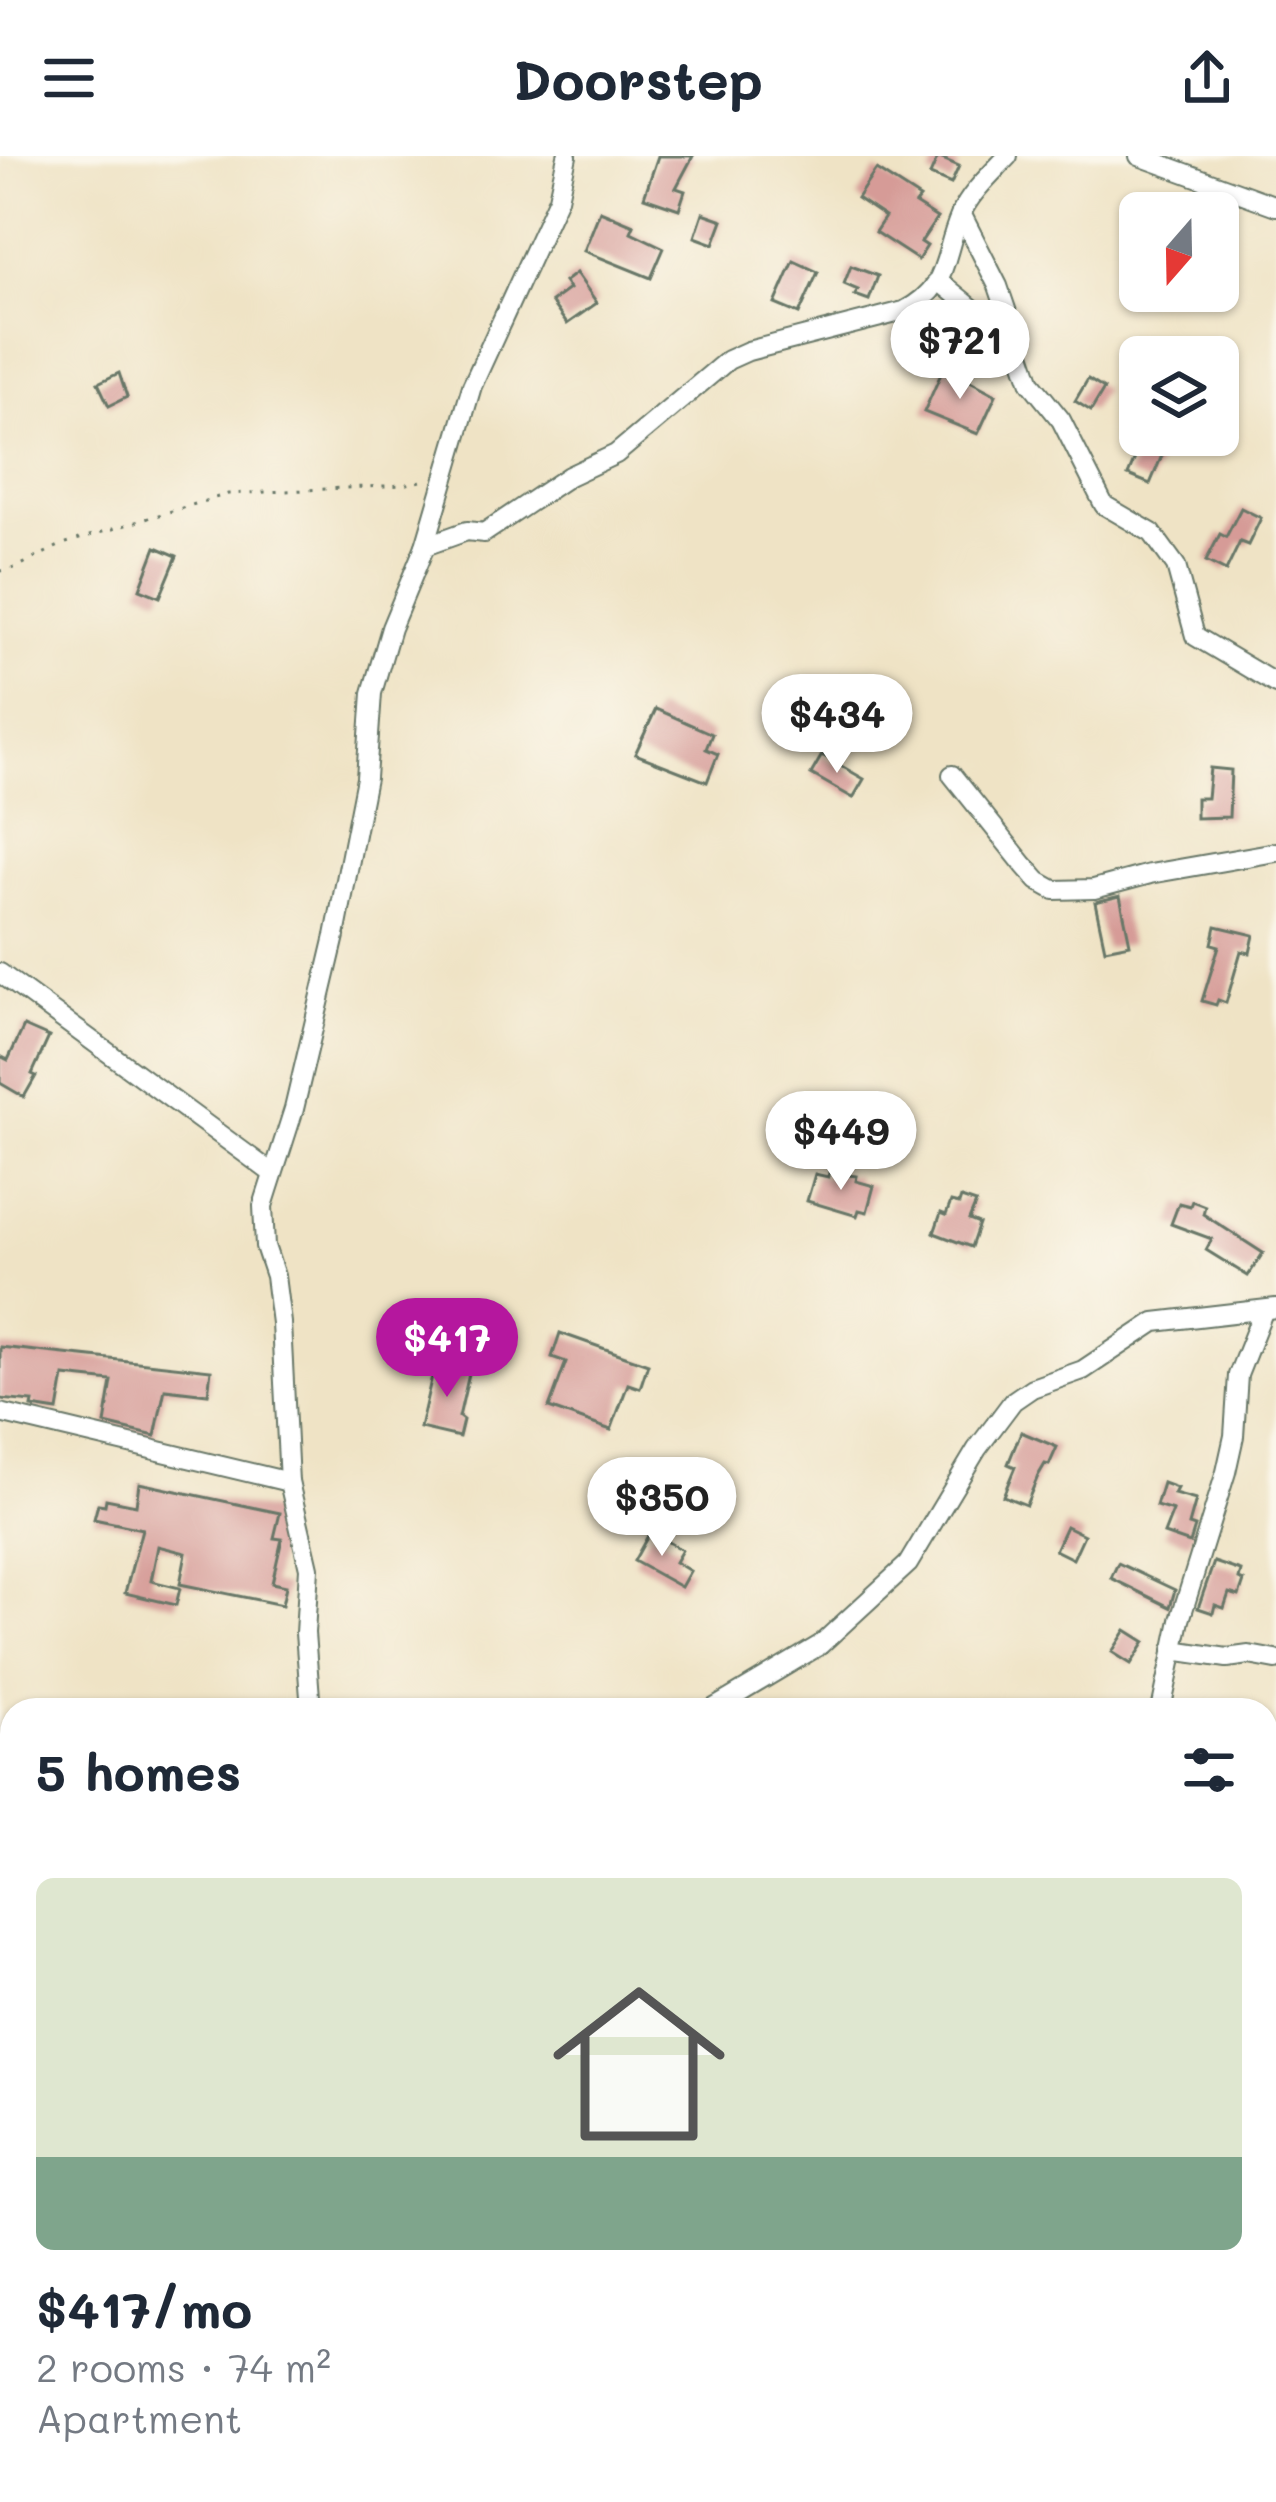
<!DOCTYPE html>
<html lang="en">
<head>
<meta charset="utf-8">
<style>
	:root { --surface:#fff; --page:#f2f2f3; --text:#1f2937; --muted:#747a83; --line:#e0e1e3; --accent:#b5179e }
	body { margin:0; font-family:Mali,sans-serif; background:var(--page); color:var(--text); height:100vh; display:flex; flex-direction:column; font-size:45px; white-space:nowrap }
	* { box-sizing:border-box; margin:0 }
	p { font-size:39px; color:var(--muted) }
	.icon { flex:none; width:66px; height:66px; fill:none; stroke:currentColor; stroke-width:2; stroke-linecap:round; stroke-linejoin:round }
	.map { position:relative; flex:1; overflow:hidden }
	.sheet { position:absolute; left:0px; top:1542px; width:1278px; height:804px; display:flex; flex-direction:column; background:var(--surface); border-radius:36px 36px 0 0; box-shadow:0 3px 9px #0004 }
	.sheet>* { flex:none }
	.needle { width:78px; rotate:200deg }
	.buttons { position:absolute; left:1119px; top:36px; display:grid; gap:24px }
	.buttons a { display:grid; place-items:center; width:120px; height:120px; border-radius:18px; background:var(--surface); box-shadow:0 3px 9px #0004; font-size:60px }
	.price { position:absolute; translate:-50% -102px; padding:0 27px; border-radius:42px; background:#fff; color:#222; font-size:39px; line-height:78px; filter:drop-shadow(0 3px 6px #0008) }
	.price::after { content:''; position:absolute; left:50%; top:72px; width:36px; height:27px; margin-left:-18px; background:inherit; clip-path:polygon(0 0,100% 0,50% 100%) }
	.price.selected { background:var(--accent); color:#fff }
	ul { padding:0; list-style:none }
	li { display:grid; align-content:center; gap:24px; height:636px; padding:0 36px }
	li+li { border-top:3px solid var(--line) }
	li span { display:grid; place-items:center; height:372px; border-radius:18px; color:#555 }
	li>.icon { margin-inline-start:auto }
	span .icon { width:216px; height:216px; fill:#fffc; stroke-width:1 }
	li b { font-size:51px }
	h2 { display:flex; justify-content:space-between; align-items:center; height:144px; padding:0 36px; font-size:51px }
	header { display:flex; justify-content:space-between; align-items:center; height:156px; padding:0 36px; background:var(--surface); font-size:54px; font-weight:700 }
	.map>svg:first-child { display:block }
	.building { fill:#d69b97 }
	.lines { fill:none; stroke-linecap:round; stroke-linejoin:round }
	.street-casing { stroke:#687767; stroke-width:22 }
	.secondary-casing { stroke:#687767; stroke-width:28 }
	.path { stroke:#687767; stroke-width:3; stroke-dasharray:3 9; stroke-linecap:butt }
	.street { stroke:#fff; stroke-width:18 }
	.secondary { stroke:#fff; stroke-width:24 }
</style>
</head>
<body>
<header><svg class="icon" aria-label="menu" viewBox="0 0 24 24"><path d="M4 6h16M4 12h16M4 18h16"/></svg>Doorstep<svg class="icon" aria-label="share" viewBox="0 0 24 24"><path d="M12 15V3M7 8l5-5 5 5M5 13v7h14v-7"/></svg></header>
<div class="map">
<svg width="1276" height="2346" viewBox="0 0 1276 2346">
	<rect width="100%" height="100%" fill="#fbf7ec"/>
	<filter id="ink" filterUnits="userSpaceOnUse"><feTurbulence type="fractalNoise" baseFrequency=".00833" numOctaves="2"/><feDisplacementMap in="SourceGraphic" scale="24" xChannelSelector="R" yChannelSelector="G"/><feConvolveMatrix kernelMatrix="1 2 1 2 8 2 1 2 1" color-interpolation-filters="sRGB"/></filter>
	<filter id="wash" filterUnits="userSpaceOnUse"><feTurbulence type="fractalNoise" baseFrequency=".004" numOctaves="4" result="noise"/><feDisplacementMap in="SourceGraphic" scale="48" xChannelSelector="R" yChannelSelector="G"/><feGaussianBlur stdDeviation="2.7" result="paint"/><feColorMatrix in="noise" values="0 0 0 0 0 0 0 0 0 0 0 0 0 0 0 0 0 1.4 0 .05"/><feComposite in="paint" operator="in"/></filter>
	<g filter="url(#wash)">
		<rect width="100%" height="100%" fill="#efe3c5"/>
		<g id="blocks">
			<!-- building -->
			<g class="building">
				<polygon points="658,0 693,0 676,32 685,35 679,53 644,41"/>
				<polygon points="938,1 959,10 951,28 930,19"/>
				<polygon points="876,14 920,42 915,48 937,62 921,86 927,90 918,104 875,76 885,61 857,42"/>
				<polygon points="600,55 634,69 631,76 664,92 651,122 584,95"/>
				<polygon points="703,57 723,64 714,88 695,81"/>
				<polygon points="794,105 818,116 799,158 775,148"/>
				<polygon points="851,110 878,120 869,144 855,139 858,134 844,128"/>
				<polygon points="576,117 597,147 567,168 551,146 569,133 564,126"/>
				<polygon points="944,211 996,239 978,278 924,256"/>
				<polygon points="119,217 127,241 109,250 98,227"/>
				<polygon points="1088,223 1104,233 1091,255 1075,245"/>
				<polygon points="1141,288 1163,297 1150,328 1128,319"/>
				<polygon points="1241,352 1261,362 1248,389 1240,386 1226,415 1206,405 1220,378 1226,381"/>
				<polygon points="156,391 177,400 160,441 140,433"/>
				<polygon points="656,553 712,578 706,593 718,598 707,626 635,598"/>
				<polygon points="822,599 864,623 853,642 811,618"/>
				<polygon points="1210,612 1231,614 1229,661 1196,662 1196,642 1207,642"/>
				<polygon points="1120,740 1130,788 1105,793 1095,746"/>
				<polygon points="1216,770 1254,779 1250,797 1241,795 1226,847 1218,844 1216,849 1202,845 1219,790 1212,788"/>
				<polygon points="24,870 49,881 32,918 36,920 24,941 0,927 0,900 8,904"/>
				<polygon points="829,1017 857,1020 856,1025 874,1030 867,1056 859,1054 857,1060 807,1045 815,1018 828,1021"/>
				<polygon points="961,1042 976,1047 969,1064 979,1068 971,1091 934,1077 941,1057 946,1059 951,1046 959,1048"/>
				<polygon points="1192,1045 1205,1050 1203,1058 1263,1097 1248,1120 1206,1094 1212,1083 1171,1068 1179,1047 1190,1050"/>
				<polygon points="560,1177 648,1208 640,1232 628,1228 611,1274 549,1252 566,1206 552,1201"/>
				<polygon points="0,1191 211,1214 208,1238 165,1233 155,1280 105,1268 112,1225 64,1220 58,1255 32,1251 33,1246 0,1243"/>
				<polygon points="449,1203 471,1209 459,1261 463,1264 459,1281 420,1272 432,1220 444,1222"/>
				<polygon points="1021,1276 1057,1291 1049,1309 1045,1308 1038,1320 1026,1349 1003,1340 1015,1311 1008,1308"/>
				<polygon points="139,1327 280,1357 274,1382 282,1383 272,1427 286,1430 282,1449 180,1428 186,1397 158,1390 151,1425 180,1432 176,1449 125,1437 142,1373 94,1363 98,1348 105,1349 106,1343 136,1349"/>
				<polygon points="1163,1327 1177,1332 1174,1338 1196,1344 1189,1369 1195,1371 1190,1387 1164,1378 1173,1355 1156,1350"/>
				<polygon points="1066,1370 1084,1379 1073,1403 1055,1394"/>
				<polygon points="650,1376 682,1394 675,1406 690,1415 681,1431 634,1405"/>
				<polygon points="1214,1406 1241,1415 1239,1423 1244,1425 1239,1440 1229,1437 1224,1452 1215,1449 1213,1457 1198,1452"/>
				<polygon points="1118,1407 1175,1434 1170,1451 1111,1422"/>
				<polygon points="1126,1474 1145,1486 1131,1508 1112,1496"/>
			</g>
		</g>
	</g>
	<g filter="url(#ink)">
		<use href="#blocks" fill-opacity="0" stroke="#687767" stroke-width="3"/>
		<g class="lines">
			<defs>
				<g id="street">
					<polyline points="1139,0 1276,50"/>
					<polyline points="961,57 998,130 1031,227 1061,264 1104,349 1152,377 1176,410 1195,480 1276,528"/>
					<polyline points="940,126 973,153 1015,177"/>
					<path d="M425 390 467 375 484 377 569 320 616 298 728 204 748 195 904 155C950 131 942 102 960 60 970 37 991 18 1008 0"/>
					<polyline points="952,619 1024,709 1038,725 1054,734 1094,733 1150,718 1276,696"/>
					<polyline points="0,817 272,1017"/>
					<polyline points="0,1257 289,1326"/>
					<polyline points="1173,1494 1227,1502 1249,1499 1276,1504"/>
					<polyline points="311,1554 305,1477 309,1412 289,1326 281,1167 275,1120 265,1090 263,1050 294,953 335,780 366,622 372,537 391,472 425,390 472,230 558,42 567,0"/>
					<polyline points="711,1554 820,1489 908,1408 977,1293 1013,1245 1032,1232 1083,1214 1155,1166 1276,1152"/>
					<polyline points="1161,1554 1180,1464 1226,1316 1234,1280 1238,1219 1263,1156"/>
					<polyline points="234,2346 236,2334"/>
					<polyline points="625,2346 625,2334"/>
				</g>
				<g id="secondary">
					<polyline points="1266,1949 1276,1949"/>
					<polyline points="0,1986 12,1987"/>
				</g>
			</defs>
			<!-- street casing -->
			<use href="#street" class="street-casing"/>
			<!-- secondary casing -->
			<use href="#secondary" class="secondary-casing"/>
			<!-- path -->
			<polyline class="path" points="0,415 15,412 63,388 228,338 403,329 426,324"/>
			<!-- street -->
			<use href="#street" class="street"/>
			<!-- secondary -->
			<use href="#secondary" class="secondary"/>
		</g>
	</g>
</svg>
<div class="buttons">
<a><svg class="needle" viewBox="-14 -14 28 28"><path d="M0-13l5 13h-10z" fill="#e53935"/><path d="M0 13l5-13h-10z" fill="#747a83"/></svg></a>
<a><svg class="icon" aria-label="layers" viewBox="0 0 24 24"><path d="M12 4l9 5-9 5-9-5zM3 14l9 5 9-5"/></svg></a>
</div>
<b class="price" style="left:960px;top:246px">$721</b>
<b class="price" style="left:837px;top:620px">$434</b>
<b class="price" style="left:841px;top:1037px">$449</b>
<b class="price selected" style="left:447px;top:1244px">$417</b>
<b class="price" style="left:662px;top:1403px">$350</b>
<section class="sheet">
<h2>5 homes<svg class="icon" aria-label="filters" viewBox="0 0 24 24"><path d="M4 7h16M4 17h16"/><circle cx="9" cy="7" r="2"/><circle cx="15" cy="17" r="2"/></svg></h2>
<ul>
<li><span style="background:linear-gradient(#dfe7d0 75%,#7fa58c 0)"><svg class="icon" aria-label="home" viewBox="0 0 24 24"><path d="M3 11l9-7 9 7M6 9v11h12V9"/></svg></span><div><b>$417/mo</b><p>2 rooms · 74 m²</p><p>Apartment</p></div></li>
</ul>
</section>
</div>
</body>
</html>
